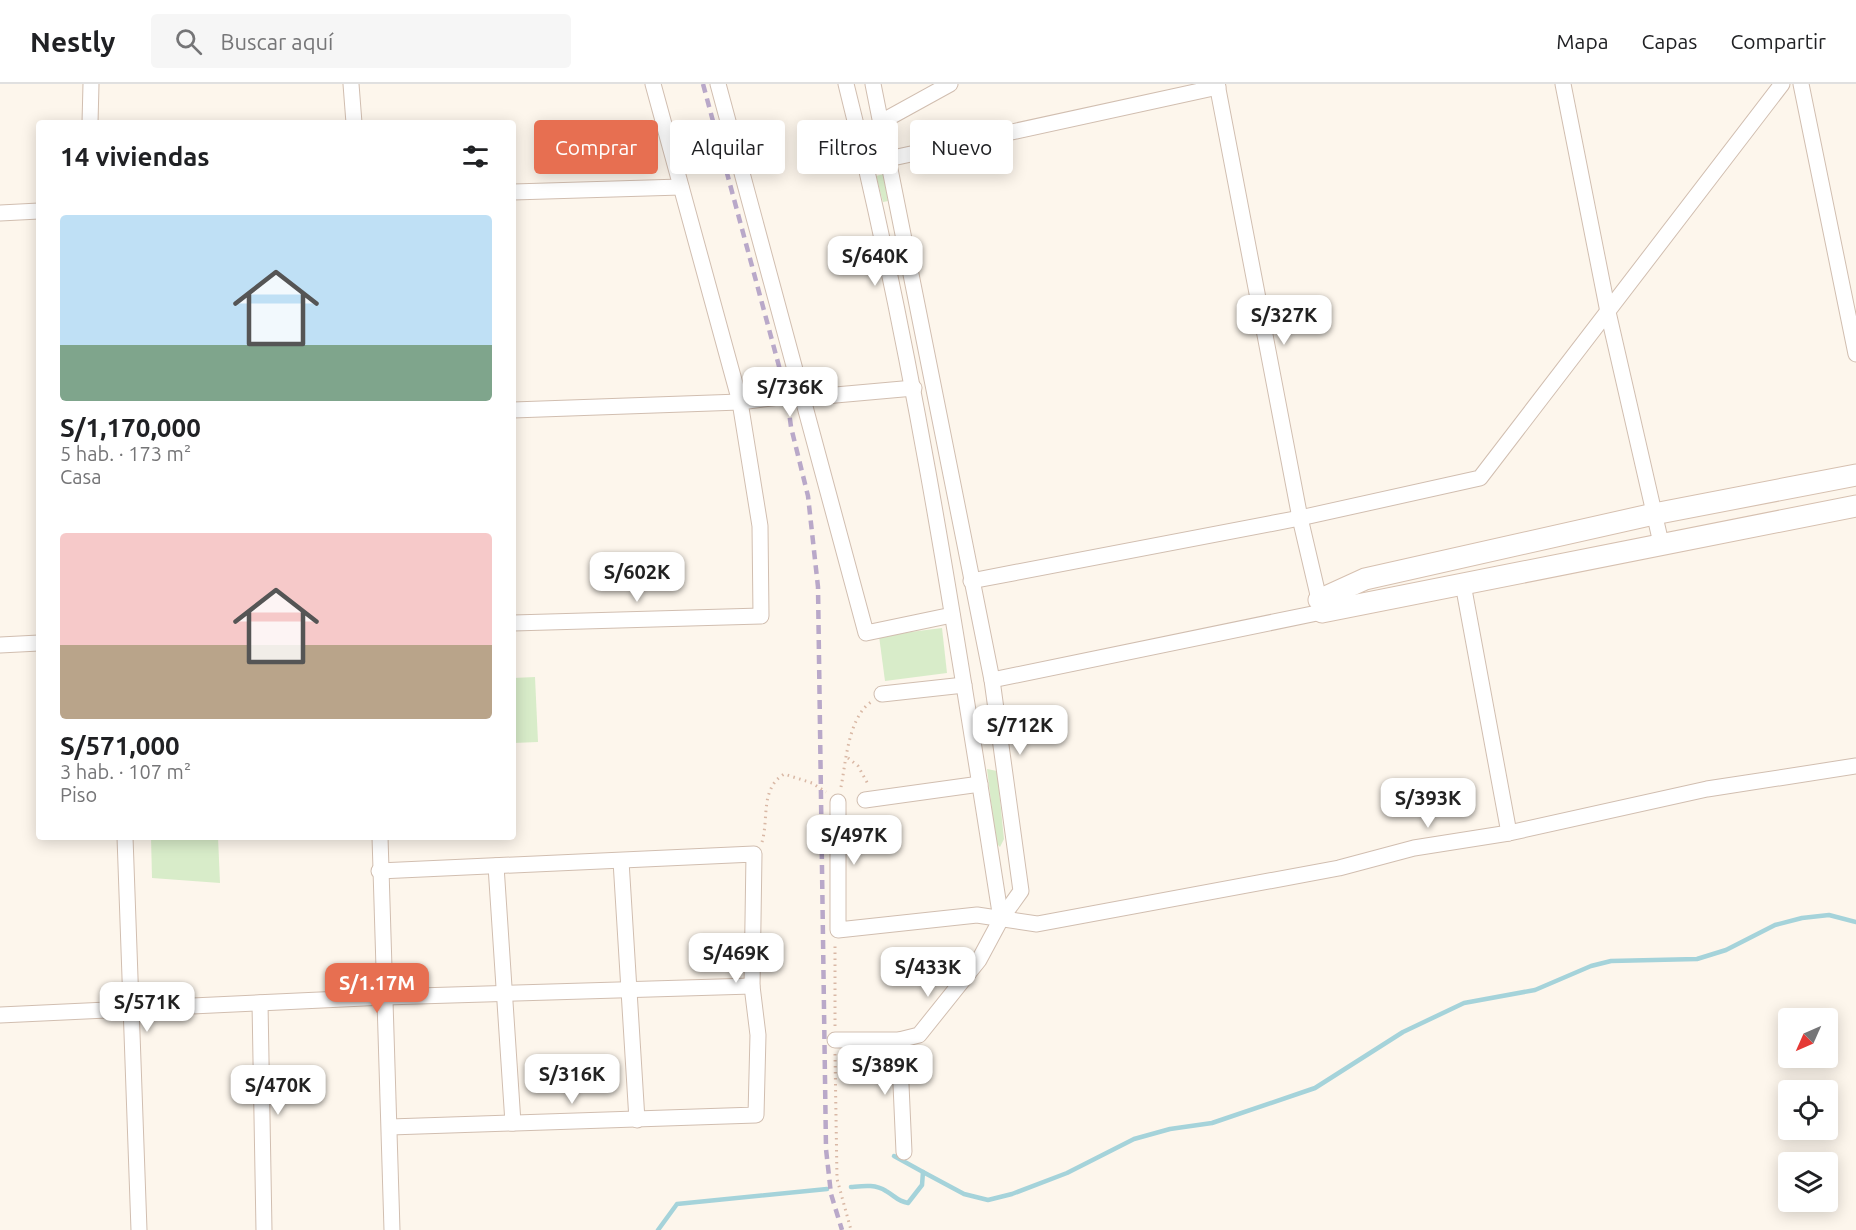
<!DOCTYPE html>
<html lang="es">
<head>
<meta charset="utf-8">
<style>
	:root { --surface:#fff; --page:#f6f6f6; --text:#202124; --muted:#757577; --line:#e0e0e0; --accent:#e76f51 }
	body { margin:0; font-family:Ubuntu,sans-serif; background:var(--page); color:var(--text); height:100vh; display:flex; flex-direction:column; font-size:22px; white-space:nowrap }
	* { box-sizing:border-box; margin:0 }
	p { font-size:20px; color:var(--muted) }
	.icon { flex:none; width:33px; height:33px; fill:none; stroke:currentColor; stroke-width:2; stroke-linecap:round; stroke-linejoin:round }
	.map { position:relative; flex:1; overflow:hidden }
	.drawer { position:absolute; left:36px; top:36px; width:480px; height:720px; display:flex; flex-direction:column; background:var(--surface); border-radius:6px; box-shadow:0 3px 15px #0003 }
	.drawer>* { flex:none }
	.guide { position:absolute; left:534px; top:36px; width:570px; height:54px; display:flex; gap:12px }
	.needle { width:39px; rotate:225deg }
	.controls { position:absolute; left:1778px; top:924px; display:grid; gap:12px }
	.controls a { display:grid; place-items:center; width:60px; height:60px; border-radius:6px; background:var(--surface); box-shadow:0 3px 15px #0003; font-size:30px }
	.price { position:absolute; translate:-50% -51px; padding:0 14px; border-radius:12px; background:#fff; color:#222; font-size:20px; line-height:39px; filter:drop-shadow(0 2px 3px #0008) }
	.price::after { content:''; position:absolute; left:50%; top:36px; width:18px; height:14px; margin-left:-9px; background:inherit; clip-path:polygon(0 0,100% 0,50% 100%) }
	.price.active { background:var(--accent); color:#fff }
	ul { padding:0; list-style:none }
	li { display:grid; align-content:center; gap:12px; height:318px; padding:0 24px }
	li span { display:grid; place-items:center; height:186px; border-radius:6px; color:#555 }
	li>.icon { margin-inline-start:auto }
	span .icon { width:108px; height:108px; fill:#fffc; stroke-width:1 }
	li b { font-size:26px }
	h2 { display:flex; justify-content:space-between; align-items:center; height:72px; padding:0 24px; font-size:26px }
	.tag { padding:0 21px; border-radius:6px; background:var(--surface); box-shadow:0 3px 15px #0003; font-size:21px; line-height:54px }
	.tag.active { background:var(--accent); color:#fff }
	header { display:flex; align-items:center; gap:36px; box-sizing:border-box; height:84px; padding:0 30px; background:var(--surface); border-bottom:2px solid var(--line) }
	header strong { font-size:28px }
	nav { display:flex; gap:33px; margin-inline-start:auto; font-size:21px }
	.search { width:420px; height:54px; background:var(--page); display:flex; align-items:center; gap:15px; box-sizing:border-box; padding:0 21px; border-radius:6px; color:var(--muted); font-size:22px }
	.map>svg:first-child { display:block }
	.green { fill:#d8ecc9 }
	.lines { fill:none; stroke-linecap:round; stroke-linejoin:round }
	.stream { stroke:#a5d3da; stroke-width:4.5 }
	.street-casing { stroke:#d1beb0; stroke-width:17 }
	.secondary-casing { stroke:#d6c0b0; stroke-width:23 }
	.path { stroke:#d9b8a5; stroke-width:3; stroke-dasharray:1.5 4.5; stroke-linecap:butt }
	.street { stroke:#fff; stroke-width:15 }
	.secondary { stroke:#fff; stroke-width:21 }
	.rail { stroke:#b9a8c9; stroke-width:4.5; stroke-dasharray:9 6; stroke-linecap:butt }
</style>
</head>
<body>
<header>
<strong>Nestly</strong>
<div class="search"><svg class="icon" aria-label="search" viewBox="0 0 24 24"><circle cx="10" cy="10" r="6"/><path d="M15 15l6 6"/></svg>Buscar aquí</div>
<nav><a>Mapa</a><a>Capas</a><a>Compartir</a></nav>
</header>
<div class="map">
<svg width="1856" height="1146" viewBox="0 0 1856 1146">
	<rect width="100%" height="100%" fill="#fdf6ec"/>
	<!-- green -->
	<g class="green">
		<polygon points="884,90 888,117 883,118 876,92"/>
		<polygon points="942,544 947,589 885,597 879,552"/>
		<polygon points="535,593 538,658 513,659 513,594"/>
		<polygon points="987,685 997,687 1004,755 1000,763 996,759"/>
		<polygon points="151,753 218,753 220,799 152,794"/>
	</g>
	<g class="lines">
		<!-- stream -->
		<g class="stream">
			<polyline points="894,1072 923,1088"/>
			<path d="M851 1103C863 1102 875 1100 886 1107 895 1112 897 1117 908 1119L922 1101 923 1088 964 1110 988 1116 1012 1110 1067 1089 1134 1055 1170 1045 1212 1039 1315 1004 1403 948 1464 919 1535 906 1591 882 1611 877 1697 875 1726 866 1775 841 1802 834 1829 831 1856 838"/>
			<polyline points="658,1146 677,1120 827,1105"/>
		</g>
		<defs>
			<g id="street">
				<polyline points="351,0 354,39"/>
				<polyline points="718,0 866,549 952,531"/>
				<path d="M846 0C915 275 957 555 1001 835"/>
				<polyline points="1563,0 1608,228 1661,459"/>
				<polyline points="1801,0 1856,270"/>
				<polyline points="881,38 950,0"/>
				<polyline points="90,39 91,0"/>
				<polyline points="888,75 1218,3"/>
				<polyline points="513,108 681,103"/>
				<polyline points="0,129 39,127"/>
				<polyline points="513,326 740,318 787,312 802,314 914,304"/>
				<polyline points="971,497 1300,434 1480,394 1782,0"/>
				<polyline points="1463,500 1509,749"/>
				<polyline points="513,539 761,532 760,442 740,318 653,0"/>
				<polyline points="0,561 39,559"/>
				<polyline points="992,596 1322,528 1300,434 1217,0"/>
				<polyline points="882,610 964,601"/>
				<polyline points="865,716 980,700"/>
				<polyline points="838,718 838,846 977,831 1037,840 1339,784 1414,764 1509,749 1707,705 1856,682"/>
				<polyline points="125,753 139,1146"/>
				<polyline points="380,753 392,1146"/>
				<polyline points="621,777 637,1036"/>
				<polyline points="496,782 513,1039"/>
				<polyline points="379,787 754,770 752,902 758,951 756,1031 390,1043"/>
				<polyline points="260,919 264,1146"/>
				<polyline points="0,931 385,913 752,902"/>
				<polyline points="835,956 899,956 919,951 979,876 1001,835 1021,807 992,596 873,0"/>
				<polyline points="899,956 904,1068"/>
			</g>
			<g id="secondary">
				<polyline points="1319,516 1365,495 1654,430 1856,391"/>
				<polyline points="1322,528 1856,422"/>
			</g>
		</defs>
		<!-- street casing -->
		<use href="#street" class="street-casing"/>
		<!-- secondary casing -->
		<use href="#secondary" class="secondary-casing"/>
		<!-- path -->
		<g class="path">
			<polyline points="848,674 858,682 869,702"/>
			<path d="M841 703C846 678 848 634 871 618"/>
			<path d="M762 758C769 734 760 705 784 690L812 699 826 708"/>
			<polyline points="835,942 835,859"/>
			<polyline points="835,970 837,1095 851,1146"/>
		</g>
		<!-- street -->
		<use href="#street" class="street"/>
		<!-- secondary -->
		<use href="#secondary" class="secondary"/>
		<!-- rail -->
		<polyline class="rail" points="703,0 787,312 791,343 808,412 818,503 826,1065 831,1110 842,1146"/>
	</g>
</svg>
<div class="controls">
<a><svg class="needle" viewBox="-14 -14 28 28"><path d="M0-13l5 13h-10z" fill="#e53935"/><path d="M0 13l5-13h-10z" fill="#757577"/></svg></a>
<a><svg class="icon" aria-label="locate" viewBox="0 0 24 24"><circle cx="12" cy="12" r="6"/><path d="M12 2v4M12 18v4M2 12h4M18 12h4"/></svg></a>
<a><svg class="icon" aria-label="layers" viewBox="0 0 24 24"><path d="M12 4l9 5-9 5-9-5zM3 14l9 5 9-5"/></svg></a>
</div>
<b class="price" style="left:875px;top:203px">S/640K</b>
<b class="price" style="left:1284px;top:262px">S/327K</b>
<b class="price" style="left:790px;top:334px">S/736K</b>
<b class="price" style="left:637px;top:519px">S/602K</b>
<b class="price" style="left:1020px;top:672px">S/712K</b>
<b class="price" style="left:1428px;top:745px">S/393K</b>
<b class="price" style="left:854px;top:782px">S/497K</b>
<b class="price" style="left:736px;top:900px">S/469K</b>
<b class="price" style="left:928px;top:914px">S/433K</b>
<b class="price active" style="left:377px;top:930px">S/1.17M</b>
<b class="price" style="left:147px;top:949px">S/571K</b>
<b class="price" style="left:885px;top:1012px">S/389K</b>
<b class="price" style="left:572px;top:1021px">S/316K</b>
<b class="price" style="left:278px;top:1032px">S/470K</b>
<div class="guide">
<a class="tag active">Comprar</a>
<a class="tag">Alquilar</a>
<a class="tag">Filtros</a>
<a class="tag">Nuevo</a>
</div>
<section class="drawer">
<h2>14 viviendas<svg class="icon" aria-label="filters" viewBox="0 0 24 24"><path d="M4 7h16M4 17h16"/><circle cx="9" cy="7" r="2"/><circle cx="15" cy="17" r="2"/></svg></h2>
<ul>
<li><span style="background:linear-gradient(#bfe0f5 70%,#7fa58c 0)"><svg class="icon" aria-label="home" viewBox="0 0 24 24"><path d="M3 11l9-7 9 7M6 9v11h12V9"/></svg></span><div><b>S/1,170,000</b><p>5 hab. · 173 m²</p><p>Casa</p></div></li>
<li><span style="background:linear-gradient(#f6c9c9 60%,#b9a48a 0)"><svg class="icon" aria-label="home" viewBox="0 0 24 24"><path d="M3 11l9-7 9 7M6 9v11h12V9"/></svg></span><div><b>S/571,000</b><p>3 hab. · 107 m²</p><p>Piso</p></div></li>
</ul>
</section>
</div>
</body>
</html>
